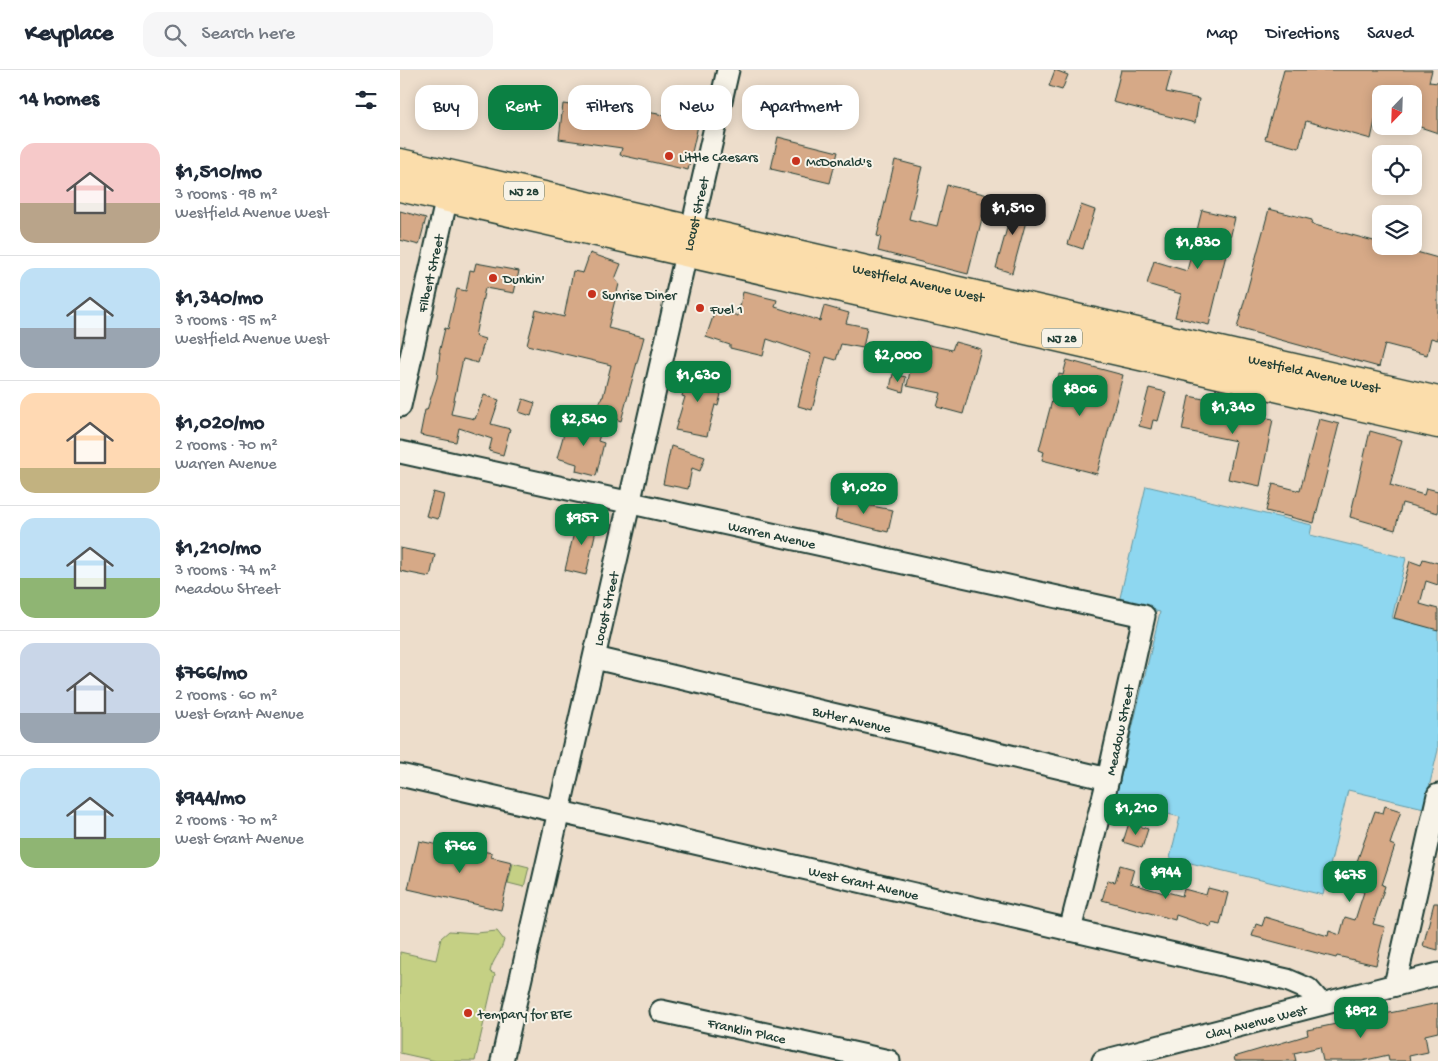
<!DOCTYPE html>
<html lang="en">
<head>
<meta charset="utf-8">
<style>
	:root { --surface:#fff; --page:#f6f6f7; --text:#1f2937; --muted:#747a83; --line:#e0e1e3; --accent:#0b8043 }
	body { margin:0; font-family:"Gochi Hand",sans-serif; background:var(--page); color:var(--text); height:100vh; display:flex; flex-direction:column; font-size:19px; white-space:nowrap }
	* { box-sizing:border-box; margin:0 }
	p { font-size:16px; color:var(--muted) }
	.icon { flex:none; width:28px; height:28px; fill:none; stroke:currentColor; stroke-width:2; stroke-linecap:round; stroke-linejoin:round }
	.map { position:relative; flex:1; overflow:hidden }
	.side { display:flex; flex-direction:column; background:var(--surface); width:400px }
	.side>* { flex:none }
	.top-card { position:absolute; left:15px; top:15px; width:475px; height:45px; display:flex; gap:10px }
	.needle { width:32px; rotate:203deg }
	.tools { position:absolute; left:972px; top:15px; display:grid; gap:10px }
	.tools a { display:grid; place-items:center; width:50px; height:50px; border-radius:10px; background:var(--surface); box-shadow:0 2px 12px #0003; font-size:25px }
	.price { position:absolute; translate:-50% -42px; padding:0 11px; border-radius:10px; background:var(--accent); color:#fff; font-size:16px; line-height:32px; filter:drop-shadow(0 1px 2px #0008) }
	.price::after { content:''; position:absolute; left:50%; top:30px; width:15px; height:11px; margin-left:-8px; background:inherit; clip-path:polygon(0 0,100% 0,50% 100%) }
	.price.current { background:#222; color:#fff }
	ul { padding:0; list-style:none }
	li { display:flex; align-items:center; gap:15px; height:125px; padding:0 20px }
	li+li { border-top:1px solid var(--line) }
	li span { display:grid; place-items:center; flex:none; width:140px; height:100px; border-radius:15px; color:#555 }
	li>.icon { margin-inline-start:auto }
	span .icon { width:60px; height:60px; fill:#fffc; stroke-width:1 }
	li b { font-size:21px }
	h2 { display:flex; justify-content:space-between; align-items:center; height:60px; padding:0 20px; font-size:21px }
	.tag { padding:0 18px; border-radius:15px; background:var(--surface); box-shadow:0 2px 12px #0003; font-size:18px; line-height:45px }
	.tag.current { background:var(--accent); color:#fff }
	header { display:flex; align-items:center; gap:30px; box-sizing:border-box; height:70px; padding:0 25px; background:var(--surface); border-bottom:1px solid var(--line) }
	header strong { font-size:24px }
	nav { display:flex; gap:28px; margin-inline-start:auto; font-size:18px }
	.search { width:350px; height:45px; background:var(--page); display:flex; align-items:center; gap:12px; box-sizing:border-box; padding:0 18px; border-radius:15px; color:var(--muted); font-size:19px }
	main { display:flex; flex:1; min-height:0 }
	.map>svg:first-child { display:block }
	.green { fill:#c5d084; stroke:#72865c }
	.water { fill:#8ed7f0; stroke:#6299a5 }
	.building { fill:#d6a987; stroke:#1f3d34 }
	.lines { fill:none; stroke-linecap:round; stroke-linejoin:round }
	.minor-casing { stroke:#1f3d34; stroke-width:25 }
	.major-casing { stroke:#1f3d34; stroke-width:31 }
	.minor { stroke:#f7f3e8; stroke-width:21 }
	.major { stroke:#fbddab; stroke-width:28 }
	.poi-dot { fill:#c8321e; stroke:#f7f3e8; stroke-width:2 }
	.labels { text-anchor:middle; stroke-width:4; stroke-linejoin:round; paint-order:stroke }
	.shield { fill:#f7f3e8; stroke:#60746a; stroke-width:1 }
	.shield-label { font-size:12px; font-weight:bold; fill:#1f3d34 }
	.poi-label { font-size:14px; fill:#1f3d34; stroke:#f7f3e8; text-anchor:start }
	.street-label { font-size:14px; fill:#1f3d34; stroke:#f7f3e8 }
</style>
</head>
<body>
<header>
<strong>Keyplace</strong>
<div class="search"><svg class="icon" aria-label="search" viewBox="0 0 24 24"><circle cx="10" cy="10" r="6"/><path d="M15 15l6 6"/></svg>Search here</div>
<nav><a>Map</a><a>Directions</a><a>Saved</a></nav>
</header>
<main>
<section class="side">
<h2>14 homes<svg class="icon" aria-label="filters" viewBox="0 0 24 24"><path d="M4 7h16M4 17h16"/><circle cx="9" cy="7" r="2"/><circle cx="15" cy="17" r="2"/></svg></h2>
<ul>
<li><span style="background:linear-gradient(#f6c9c9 60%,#b9a48a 0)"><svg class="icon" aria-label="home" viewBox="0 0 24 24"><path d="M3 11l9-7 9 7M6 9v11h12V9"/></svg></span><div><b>$1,510/mo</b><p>3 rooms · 98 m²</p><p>Westfield Avenue West</p></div></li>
<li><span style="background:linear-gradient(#bfe0f5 60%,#9aa5b1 0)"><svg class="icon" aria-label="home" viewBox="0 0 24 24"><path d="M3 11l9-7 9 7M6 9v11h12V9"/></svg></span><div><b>$1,340/mo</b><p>3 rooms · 95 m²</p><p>Westfield Avenue West</p></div></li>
<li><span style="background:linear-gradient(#ffd9b3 75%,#c2b280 0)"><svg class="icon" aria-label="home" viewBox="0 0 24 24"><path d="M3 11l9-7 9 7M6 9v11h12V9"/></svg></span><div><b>$1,020/mo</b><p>2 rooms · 70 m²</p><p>Warren Avenue</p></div></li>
<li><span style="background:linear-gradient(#bfe0f5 60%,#8fb573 0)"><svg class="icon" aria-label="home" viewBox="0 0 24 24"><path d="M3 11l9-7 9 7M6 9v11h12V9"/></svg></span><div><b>$1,210/mo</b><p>3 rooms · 74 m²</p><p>Meadow Street</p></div></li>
<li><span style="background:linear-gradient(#c9d6e8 70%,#9aa5b1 0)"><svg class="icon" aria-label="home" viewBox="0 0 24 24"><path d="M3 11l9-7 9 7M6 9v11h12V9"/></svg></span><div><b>$766/mo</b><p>2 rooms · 60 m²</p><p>West Grant Avenue</p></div></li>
<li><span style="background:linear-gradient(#bfe0f5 70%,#8fb573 0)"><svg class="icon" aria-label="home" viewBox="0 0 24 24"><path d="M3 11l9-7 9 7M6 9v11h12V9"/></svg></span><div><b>$944/mo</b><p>2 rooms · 70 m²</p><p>West Grant Avenue</p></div></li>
</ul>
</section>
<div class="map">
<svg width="1038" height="991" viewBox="0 0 1038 991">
	<rect width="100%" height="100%" fill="#edddcb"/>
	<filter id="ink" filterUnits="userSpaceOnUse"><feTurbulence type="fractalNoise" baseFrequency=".02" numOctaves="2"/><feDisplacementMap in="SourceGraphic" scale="10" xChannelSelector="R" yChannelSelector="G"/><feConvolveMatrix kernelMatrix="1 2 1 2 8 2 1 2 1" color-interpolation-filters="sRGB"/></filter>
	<g filter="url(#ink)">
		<!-- green -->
		<g class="green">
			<polygon points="113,793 129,797 124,817 108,813"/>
			<path d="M49 861 76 863 97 861 104 870C101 883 92 890 90 902L95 904 75 991H36L0 983V882L36 890 41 868Z"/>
		</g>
		<!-- water -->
		<polygon class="water" points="746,416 912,455 910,465 1006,488 992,548 1038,559 1038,680 1024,738 948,720 923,825 770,788 780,747 715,731 760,542 719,532"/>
		<!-- building -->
		<g class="building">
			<polygon points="655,0 668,5 662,20 649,16"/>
			<polygon points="721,0 772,0 766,22 799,29 795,53 713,32"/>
			<polygon points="884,0 1032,0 1029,12 1038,13 1038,63 1014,55 1014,24 981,24 971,69 906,51 899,78 865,69"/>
			<polygon points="163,34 213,41 212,36 299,51 288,100 220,85 222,78 159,69"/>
			<polygon points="378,67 438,82 430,113 371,99"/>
			<polygon points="495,90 522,97 509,149 537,156 547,115 588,125 568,204 478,181 481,167 477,166"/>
			<polygon points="615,129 631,133 612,203 596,198"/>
			<polygon points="681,135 695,140 683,179 668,174"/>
			<polygon points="869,139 912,150 911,154 981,173 981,176 995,176 1038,188 1038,270 1031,268 1027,285 985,274 979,297 837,258"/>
			<polygon points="802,140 835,148 809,255 775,247 781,224 747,214 754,191 787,201"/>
			<polygon points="0,141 26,148 19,175 0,170"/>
			<polygon points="190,183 221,194 215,209 219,214 208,258 244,267 221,351 196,342 202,327 203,327 211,295 127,275 136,240 164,247 173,201 183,203"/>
			<polygon points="76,193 119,201 114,223 85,218 75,266 85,269 78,293 63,289 51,344 75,349 84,325 99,330 91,354 110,359 103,385 89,381 92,369 59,358 56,372 20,365 25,340 27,340 37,308 40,283 39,283 45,258 48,259 57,219 66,221 70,200 74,201"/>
			<polygon points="343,222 377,230 375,237 420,251 424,236 449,243 446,253 467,257 463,278 441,274 436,290 426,287 412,340 398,336 411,284 367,269 363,286 330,278 330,275 306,267 316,238 338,246"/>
			<polygon points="516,272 552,280 555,272 581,279 563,344 537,337 541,323 507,316"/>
			<polygon points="667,290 723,305 697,404 642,390 644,382 639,380 659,304 663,305"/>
			<polygon points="292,296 315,302 310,321 321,324 318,336 315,335 307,366 275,360 285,327 282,326 285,314 287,314"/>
			<polygon points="493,304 506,307 503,322 490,318"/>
			<polygon points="749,318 766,322 758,351 753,350 751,359 739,356"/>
			<polygon points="789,326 851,339 850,345 873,349 860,416 828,409 836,371 782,360"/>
			<polygon points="123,329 135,333 131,346 119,342"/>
			<polygon points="190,345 205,349 198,371 204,373 196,406 176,401 177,394 157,388 165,360 184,367"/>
			<polygon points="919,349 939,354 914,453 866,441 873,414 900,421"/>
			<polygon points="970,361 1002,370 990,415 1024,425 1026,418 1038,421 1038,443 1002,433 995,460 950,447"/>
			<polygon points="271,376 305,387 300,401 292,398 288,419 263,414"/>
			<polygon points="33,422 44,425 38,449 26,446"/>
			<polygon points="439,430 493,440 488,462 435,449"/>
			<polygon points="178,446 198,451 186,505 165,500"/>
			<polygon points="0,478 35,485 30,507 0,501"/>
			<polygon points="1023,489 1038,493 1038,515 1026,511 1020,534 1038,539 1038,560 994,548 1010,491 1021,495"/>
			<polygon points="985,736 1001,741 990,774 995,776 982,815 985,816 973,854 985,857 976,895 937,886 936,888 852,866 856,854 862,856 865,847 928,866 929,861 940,865 945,847 955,850 964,822 957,820 960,811 944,806 947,794 955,797 975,741 983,743"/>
			<polygon points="729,753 748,759 742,778 723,772"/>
			<polygon points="19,771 39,775 40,772 92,783 91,787 112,792 101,840 8,819"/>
			<polygon points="720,795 734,799 730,813 767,824 767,822 782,826 784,819 806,825 808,818 828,823 820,855 812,853 811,857 776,845 775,850 702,830 708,810 715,812"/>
			<polygon points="1034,833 1038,833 1038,880 1023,876"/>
			<polygon points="1038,933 1038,962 1025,965 1028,982 1009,986 1010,991 989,991 988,985 962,991 923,991 920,977 894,983 896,991 835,991 834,987 908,965 907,960"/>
		</g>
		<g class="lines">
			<defs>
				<g id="minor">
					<path id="s1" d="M0 336 47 127"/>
					<path id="s2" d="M0 382 744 546 708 709 670 860"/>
					<path id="s3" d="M195 588 708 709"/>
					<path id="s4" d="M0 705 887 910 908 919 921 934"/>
					<polyline points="995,915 1038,725"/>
					<path id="s5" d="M261 941 489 991"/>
					<path id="s6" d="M102 991 328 0"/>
					<path id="s7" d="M703 991 1038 904"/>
				</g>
				<g id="major">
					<path id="s8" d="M0 93 1038 331"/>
					<polyline points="0,117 1038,354"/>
				</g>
			</defs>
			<!-- minor casing -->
			<use href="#minor" class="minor-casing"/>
			<!-- major casing -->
			<use href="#major" class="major-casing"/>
			<!-- minor -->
			<use href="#minor" class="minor"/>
			<!-- major -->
			<use href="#major" class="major"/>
		</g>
	</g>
	<!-- markers -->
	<g class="poi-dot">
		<circle cx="269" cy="86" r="5"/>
		<circle cx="396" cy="91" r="5"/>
		<circle cx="93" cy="208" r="5"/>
		<circle cx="192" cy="224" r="5"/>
		<circle cx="300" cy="238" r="5"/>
		<circle cx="68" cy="943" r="5"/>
	</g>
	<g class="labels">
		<!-- shield labels -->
		<g class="shield">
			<rect x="104" y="111.5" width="40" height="19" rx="4"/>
			<rect x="642" y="258.5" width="40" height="19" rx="4"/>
		</g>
		<g class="shield-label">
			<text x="124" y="125">NJ 28</text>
			<text x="662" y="272">NJ 28</text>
		</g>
		<!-- poi labels -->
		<g class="poi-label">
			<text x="279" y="91">Little Caesars</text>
			<text x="406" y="96">McDonald's</text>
			<text x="103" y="213">Dunkin'</text>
			<text x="202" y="229">Sunrise Diner</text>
			<text x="310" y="243">Fuel 1</text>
			<text x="78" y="948">tempary for BTE</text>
		</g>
		<!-- street labels -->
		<g class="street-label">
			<text dy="5" stroke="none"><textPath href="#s6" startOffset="869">Locust Street</textPath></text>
			<text dy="5" stroke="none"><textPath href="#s1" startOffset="136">Filbert Street</textPath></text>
			<text dy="5" stroke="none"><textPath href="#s8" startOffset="532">Westfield Avenue West</textPath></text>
			<text dy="5" stroke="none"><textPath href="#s8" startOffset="938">Westfield Avenue West</textPath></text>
			<text dy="5" stroke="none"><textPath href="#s2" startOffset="381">Warren Avenue</textPath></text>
			<text dy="5" stroke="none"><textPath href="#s6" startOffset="464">Locust Street</textPath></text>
			<text dy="5" stroke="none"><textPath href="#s3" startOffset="264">Butler Avenue</textPath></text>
			<text transform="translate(719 660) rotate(-78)" y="5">Meadow Street</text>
			<text dy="5" stroke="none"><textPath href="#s4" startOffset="476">West Grant Avenue</textPath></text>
			<text dy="5" stroke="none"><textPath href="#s7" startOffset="158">Clay Avenue West</textPath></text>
			<text dy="5" stroke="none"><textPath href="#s5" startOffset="88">Franklin Place</textPath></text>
		</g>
	</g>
</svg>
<div class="tools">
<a><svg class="needle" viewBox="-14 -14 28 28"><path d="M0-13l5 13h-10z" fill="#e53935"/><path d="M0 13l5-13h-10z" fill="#747a83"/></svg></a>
<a><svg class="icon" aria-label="locate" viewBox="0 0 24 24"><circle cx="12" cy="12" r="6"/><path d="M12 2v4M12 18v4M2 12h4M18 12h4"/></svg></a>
<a><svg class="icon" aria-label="layers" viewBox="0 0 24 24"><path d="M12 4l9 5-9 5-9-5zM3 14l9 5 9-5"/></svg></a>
</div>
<b class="price current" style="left:613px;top:166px">$1,510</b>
<b class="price" style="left:798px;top:200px">$1,830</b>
<b class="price" style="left:498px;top:313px">$2,000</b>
<b class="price" style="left:298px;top:333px">$1,630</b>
<b class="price" style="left:680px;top:347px">$806</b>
<b class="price" style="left:833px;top:365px">$1,340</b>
<b class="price" style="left:184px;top:377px">$2,540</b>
<b class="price" style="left:464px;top:445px">$1,020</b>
<b class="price" style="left:182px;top:476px">$957</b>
<b class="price" style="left:736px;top:766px">$1,210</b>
<b class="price" style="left:60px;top:804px">$766</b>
<b class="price" style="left:766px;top:830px">$944</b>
<b class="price" style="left:950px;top:833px">$675</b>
<b class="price" style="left:961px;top:969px">$892</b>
<div class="top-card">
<a class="tag">Buy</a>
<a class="tag current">Rent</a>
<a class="tag">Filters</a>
<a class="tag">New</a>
<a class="tag">Apartment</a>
</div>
</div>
</main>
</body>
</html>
